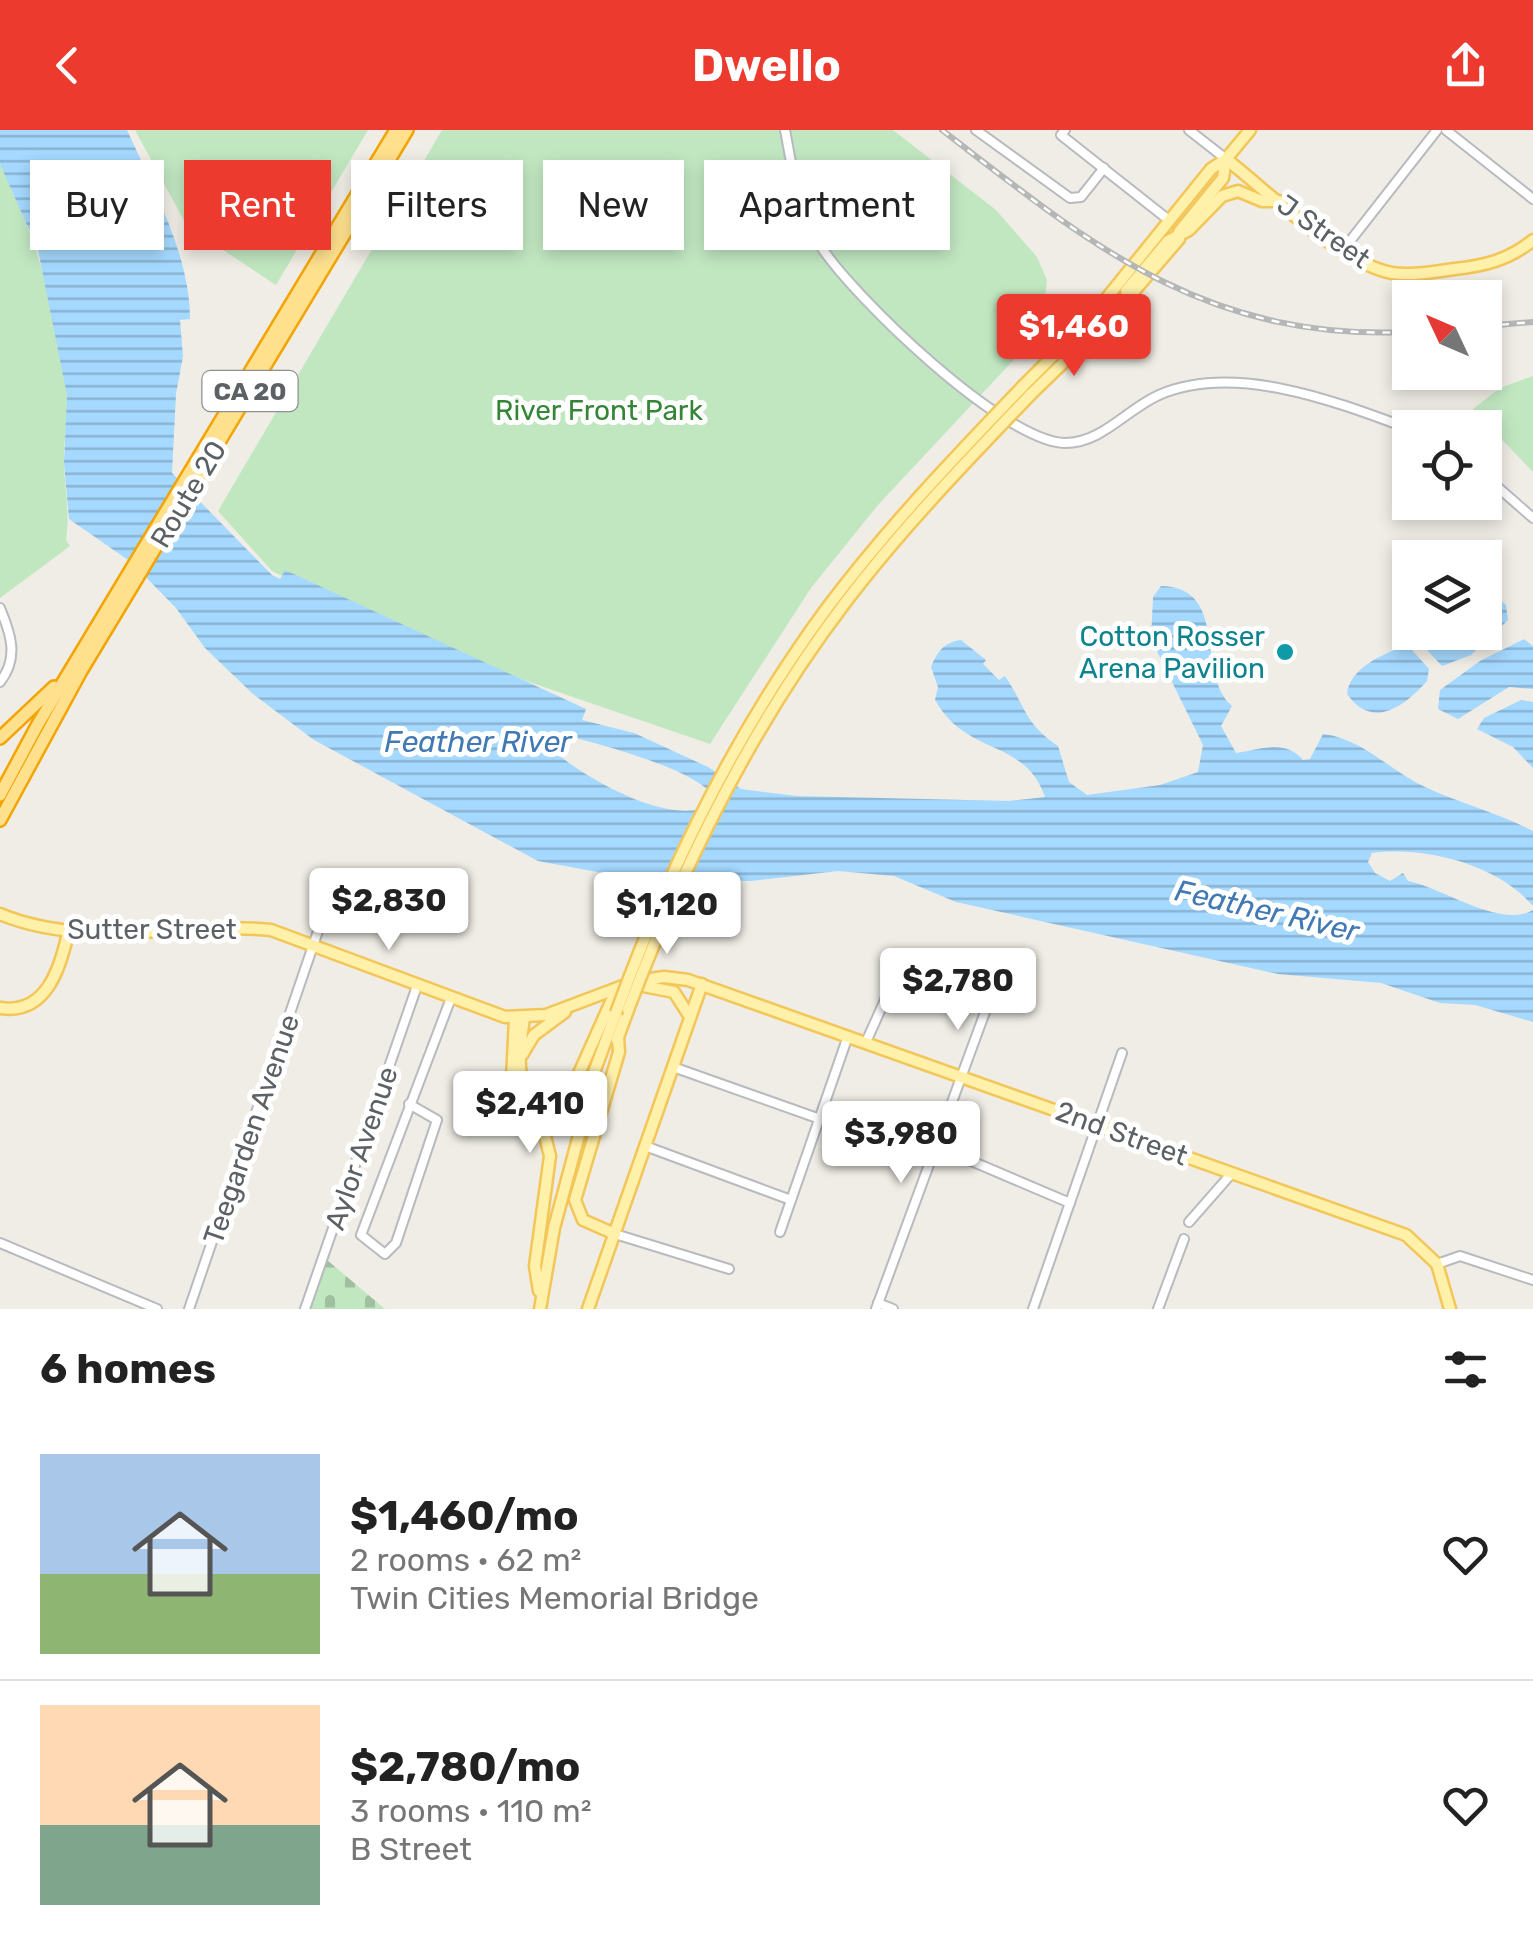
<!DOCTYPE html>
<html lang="en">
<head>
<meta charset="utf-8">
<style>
	:root { --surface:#fff; --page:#f6f6f6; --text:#222; --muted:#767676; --line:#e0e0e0; --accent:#ec3a2e }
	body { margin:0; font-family:Rubik,sans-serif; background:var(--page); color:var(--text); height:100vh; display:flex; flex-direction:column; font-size:38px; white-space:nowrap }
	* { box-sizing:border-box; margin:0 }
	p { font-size:32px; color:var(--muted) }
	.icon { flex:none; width:55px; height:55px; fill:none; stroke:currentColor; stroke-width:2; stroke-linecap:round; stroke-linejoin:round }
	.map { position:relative; height:1179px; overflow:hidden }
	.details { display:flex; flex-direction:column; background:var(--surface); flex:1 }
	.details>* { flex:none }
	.hud { position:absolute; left:30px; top:30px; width:1000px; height:90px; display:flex; gap:20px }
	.needle { width:65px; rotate:314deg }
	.buttons { position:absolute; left:1392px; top:150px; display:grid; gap:20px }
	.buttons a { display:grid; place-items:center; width:110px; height:110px; border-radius:0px; background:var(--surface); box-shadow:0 5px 15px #0003; font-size:50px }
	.price { position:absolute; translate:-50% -85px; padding:0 22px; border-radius:10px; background:#fff; color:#222; font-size:32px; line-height:65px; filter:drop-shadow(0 2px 5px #0008) }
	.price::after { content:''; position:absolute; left:50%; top:60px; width:30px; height:22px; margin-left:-15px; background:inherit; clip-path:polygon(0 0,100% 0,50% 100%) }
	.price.current { background:var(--accent); color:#fff }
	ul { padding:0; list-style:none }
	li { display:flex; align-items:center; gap:30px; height:250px; padding:0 40px }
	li+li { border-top:2px solid var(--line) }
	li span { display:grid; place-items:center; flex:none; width:280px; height:200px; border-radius:0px; color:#555 }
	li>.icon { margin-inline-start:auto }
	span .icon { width:120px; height:120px; fill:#fffc; stroke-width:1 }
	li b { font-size:42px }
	h2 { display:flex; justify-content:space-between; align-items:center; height:120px; padding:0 40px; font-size:42px }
	.pill { padding:0 35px; border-radius:0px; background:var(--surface); box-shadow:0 5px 15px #0003; font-size:35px; line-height:90px }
	.pill.current { background:var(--accent); color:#fff }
	header { display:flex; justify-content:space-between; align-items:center; height:130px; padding:0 40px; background:var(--accent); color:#fff; font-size:45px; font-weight:700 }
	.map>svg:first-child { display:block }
	.cemetery { fill:url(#cemetery-stones) }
	.green { fill:#c1e7c1 }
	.water { fill:url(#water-rules); fill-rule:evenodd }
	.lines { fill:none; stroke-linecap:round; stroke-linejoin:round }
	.minor-casing { stroke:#b7babf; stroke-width:12 }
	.major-casing { stroke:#f3c659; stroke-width:15 }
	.highway-casing { stroke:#f4a400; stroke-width:16 }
	.minor { stroke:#fff; stroke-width:8 }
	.major { stroke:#fff0aa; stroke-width:10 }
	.highway { stroke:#fee08d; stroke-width:11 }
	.rail-casing { stroke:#b5b6b6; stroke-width:6 }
	.rail { stroke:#fff; stroke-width:2.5; stroke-dasharray:8; stroke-linecap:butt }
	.major-bridge-casing { stroke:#f3c659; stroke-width:15; stroke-linecap:butt }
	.major-bridge { stroke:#fff0aa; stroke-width:10 }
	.culture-dot { fill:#0f9aa8; stroke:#fff; stroke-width:4 }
	.labels { text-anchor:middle; stroke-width:10; stroke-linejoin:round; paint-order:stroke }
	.shield { fill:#fff; stroke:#8d9093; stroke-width:2.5 }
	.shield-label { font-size:25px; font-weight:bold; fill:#5c6165 }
	.street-label { font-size:28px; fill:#5c6165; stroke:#fff }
	.park-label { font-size:28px; fill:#348536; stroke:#fff }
	.culture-label { font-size:28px; fill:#0d838f; stroke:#fff; text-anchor:end }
	.water-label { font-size:30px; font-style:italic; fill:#4079b3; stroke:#fff }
</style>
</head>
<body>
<header><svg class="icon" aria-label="back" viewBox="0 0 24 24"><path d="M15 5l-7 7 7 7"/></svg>Dwello<svg class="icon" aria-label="share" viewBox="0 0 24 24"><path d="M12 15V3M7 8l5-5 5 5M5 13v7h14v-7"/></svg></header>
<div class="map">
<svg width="1533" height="1179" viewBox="0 0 1533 1179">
	<defs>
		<pattern id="cemetery-stones" width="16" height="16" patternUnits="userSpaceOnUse" patternTransform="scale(2.5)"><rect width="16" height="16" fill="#c1e7c1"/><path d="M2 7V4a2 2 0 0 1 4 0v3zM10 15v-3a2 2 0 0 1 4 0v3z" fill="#a0bfa0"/></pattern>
		<pattern id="water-rules" width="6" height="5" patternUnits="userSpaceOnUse" patternTransform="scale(2.5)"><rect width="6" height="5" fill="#a5d9ff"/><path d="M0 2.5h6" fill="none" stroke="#8ab3d2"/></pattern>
	</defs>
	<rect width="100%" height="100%" fill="#efede5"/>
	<!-- cemetery -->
	<polygon class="cemetery" points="327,1130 385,1179 310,1179"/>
	<!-- green -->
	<g class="green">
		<polygon points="135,0 368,0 276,155 187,96"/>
		<polygon points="442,0 893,0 996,80 1037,127 1047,150 1044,176 1021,222 878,375 811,458 710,614 439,521 272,441 218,381"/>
		<path d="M0 34C34 102 61 188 67 264 69 287 63 311 64 334 65 361 70 385 66 410L70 416 0 468Z"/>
		<polygon points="1533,246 1533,342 1473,279 1500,258"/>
	</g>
	<!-- water -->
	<g class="water">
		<path d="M0 0H127C153 58 190 125 190 189L180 190 183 226 176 264 172 343 272 445 280 449 285 440 586 579 582 590 634 603 708 637 741 659 797 666 1009 671 1045 667C1025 608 967 627 935 570L938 557 931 537C938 521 943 513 961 510L986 530 983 534 999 550 1005 546C1026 577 1024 593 1058 616L1069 652 1087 665 1160 655 1198 642 1203 615 1151 509 1153 467 1161 456C1230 457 1195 544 1232 576L1221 596 1236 623C1261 619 1285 609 1303 630L1310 629 1323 604C1363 609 1389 640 1425 657 1460 673 1498 683 1533 701V776C1497 734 1425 716 1372 723L1368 732 1375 743 1390 751 1403 743 1408 751C1444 758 1500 799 1533 780V892L1475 875 1440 873 1381 853 1278 844 956 772 894 746 838 741 751 751 635 749 538 731 314 610 253 564 205 518 176 478 131 432 69 389 64 333 67 265 38 120 0 34ZM572 607C602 615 707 642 716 671 679 702 592 651 561 627Z"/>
		<polygon points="1485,457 1506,475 1508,490 1471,525 1442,536 1411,503 1485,502"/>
		<polygon points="1524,509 1533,516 1533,559 1509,557 1458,589 1438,579 1440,560 1480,531"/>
		<path d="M1403 517 1412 520 1429 539 1427 551C1404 577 1372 600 1347 564 1349 539 1382 524 1403 517Z"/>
		<polygon points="1521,570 1533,572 1533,638 1513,617 1477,599 1484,588"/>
	</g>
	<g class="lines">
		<defs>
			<g id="minor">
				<path d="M785 0C793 41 797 80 820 115 853 167 1004 312 1065 313 1102 313 1127 279 1159 265 1235 232 1337 272 1410 299"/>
				<polyline points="976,0 1070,68 1081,67 1104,38"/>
				<polyline points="1065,0 1061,5 1170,91"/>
				<polyline points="1189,0 1226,29"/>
				<polyline points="1446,0 1533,69"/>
				<polyline points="1343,120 1437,0"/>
				<polyline points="1485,346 1533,388"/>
				<path d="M0 478C11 504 19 528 0 552"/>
				<polyline points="866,912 898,841"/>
				<polyline points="673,937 820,989"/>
				<polyline points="409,974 437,990 396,1113 385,1124 361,1105 451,868"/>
				<polyline points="645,1016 791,1070"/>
				<polyline points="936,1016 1070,1073"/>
				<polyline points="1189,1092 1232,1043"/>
				<polyline points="780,1102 848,906"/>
				<polyline points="615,1104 729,1139"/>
				<polyline points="0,1113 157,1179"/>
				<polyline points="1437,1134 1460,1126 1533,1150"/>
				<polyline points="878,1173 893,1179"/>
				<polyline points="189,1179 331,763"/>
				<polyline points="305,1179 417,856"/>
				<polyline points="876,1179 988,874"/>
				<polyline points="1033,1179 1122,923"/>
				<polyline points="1158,1179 1184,1109"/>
			</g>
			<g id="major">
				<path d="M1226 29C1270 63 1339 133 1392 143 1413 146 1434 142 1454 139 1484 136 1509 130 1533 110"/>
				<polyline points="1126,161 1168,111 1189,100 1222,66 1238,61 1262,71 1279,71"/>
				<polyline points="1024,255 1089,190 1211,39 1226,29 1250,0"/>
				<polyline points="1032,263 1117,181 1179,109 1179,102 1223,48 1226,29"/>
				<path d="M0 784C87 820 180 791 271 800L505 887 546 885 636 851 664 847 688 850 1406 1105 1437 1134 1450 1179"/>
				<polyline points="633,854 674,862 690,887"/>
				<path d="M0 878C46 885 60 839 68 803"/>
				<polyline points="515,888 512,948 544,1002 550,1026 535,1136 539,1161"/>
				<path d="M524 888C520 919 508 970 555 968L576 950 614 865"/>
				<polyline points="617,910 628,880"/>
				<polyline points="522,925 534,905 565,882"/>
				<polyline points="615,1104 583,1090 575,1070 619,922 618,907"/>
				<polyline points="540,1179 554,1098 586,979 585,967 616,883"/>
				<polyline points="588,1179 702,854"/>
			</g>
			<g id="highway">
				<polyline points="0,608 54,557"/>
				<polyline points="0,665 38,594 396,0"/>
				<polyline points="0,690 81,541 407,0"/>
			</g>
		</defs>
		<!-- minor casing -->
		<use href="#minor" class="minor-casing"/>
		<!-- major casing -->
		<use href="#major" class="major-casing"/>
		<!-- highway casing -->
		<use href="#highway" class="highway-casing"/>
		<!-- minor -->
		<use href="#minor" class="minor"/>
		<!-- major -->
		<use href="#major" class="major"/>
		<!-- highway -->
		<use href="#highway" class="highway"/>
		<defs>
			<g id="rail">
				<path d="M942 0C1093 117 1207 211 1410 202"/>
				<polyline points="1485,196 1533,192"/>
			</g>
		</defs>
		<!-- rail casing -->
		<use href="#rail" class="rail-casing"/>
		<!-- rail -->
		<use href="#rail" class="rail"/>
		<defs>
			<g id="major-bridge">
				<path d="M628 880C682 737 752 595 845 473 902 398 967 331 1032 263"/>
				<path d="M616 883C668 740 737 600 827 478 887 398 955 327 1024 255"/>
			</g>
		</defs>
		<!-- major-bridge casing -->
		<use href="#major-bridge" class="major-bridge-casing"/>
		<!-- major-bridge -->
		<use href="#major-bridge" class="major-bridge"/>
	</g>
	<!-- markers -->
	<circle class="culture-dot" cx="1285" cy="522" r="10"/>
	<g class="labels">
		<!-- shield labels -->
		<rect class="shield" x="202.5" y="241" width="95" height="40" rx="8"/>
		<g class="shield-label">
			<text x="250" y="270">CA 20</text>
		</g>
		<!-- street labels -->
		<g class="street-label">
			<text transform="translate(1324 101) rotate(35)" y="10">J Street</text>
			<text transform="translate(188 364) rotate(-59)" y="10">Route 20</text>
			<text x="152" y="809">Sutter Street</text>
			<text transform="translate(251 999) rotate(-71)" y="10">Teegarden Avenue</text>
			<text transform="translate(1122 1003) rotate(20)" y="10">2nd Street</text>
			<text transform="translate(361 1018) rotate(-71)" y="10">Aylor Avenue</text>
		</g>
		<!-- park labels -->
		<g class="park-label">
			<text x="599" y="290">River Front Park</text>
		</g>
		<!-- culture labels -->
		<g class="culture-label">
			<text x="1265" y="516">Cotton Rosser<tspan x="1265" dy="32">Arena Pavilion</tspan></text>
		</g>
		<!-- water labels -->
		<g class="water-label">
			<text x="478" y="622">Feather River</text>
			<text transform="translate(1267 781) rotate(13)" y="10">Feather River</text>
		</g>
	</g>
</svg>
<div class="buttons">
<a><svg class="needle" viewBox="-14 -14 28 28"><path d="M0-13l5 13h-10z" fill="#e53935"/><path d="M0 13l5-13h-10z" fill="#767676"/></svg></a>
<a><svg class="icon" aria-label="locate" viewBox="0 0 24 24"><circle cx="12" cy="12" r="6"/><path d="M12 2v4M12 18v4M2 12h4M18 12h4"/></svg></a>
<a><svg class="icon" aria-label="layers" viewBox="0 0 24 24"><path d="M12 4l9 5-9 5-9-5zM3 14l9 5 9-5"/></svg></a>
</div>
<b class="price current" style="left:1074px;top:249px">$1,460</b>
<b class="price" style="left:389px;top:823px">$2,830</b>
<b class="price" style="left:667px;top:827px">$1,120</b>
<b class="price" style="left:958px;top:903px">$2,780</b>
<b class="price" style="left:530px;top:1026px">$2,410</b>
<b class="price" style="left:901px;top:1056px">$3,980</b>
<div class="hud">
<a class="pill">Buy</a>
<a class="pill current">Rent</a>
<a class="pill">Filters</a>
<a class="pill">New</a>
<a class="pill">Apartment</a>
</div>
</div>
<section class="details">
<h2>6 homes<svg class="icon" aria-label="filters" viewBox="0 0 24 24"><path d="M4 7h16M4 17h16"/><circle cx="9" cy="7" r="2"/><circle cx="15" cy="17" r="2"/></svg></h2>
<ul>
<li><span style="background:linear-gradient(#a9c7e8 60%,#8fb573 0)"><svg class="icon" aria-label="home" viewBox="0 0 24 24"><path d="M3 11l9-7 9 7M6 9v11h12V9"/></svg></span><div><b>$1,460/mo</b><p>2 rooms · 62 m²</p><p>Twin Cities Memorial Bridge</p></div><svg class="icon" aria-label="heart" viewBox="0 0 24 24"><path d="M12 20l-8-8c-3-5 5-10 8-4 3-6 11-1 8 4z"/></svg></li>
<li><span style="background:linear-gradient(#ffd9b3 60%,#7fa58c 0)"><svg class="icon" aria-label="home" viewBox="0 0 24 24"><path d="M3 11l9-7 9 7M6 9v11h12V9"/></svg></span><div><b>$2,780/mo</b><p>3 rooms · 110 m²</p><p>B Street</p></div><svg class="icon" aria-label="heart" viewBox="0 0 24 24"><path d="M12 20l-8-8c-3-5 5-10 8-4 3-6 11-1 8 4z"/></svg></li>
</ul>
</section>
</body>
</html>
